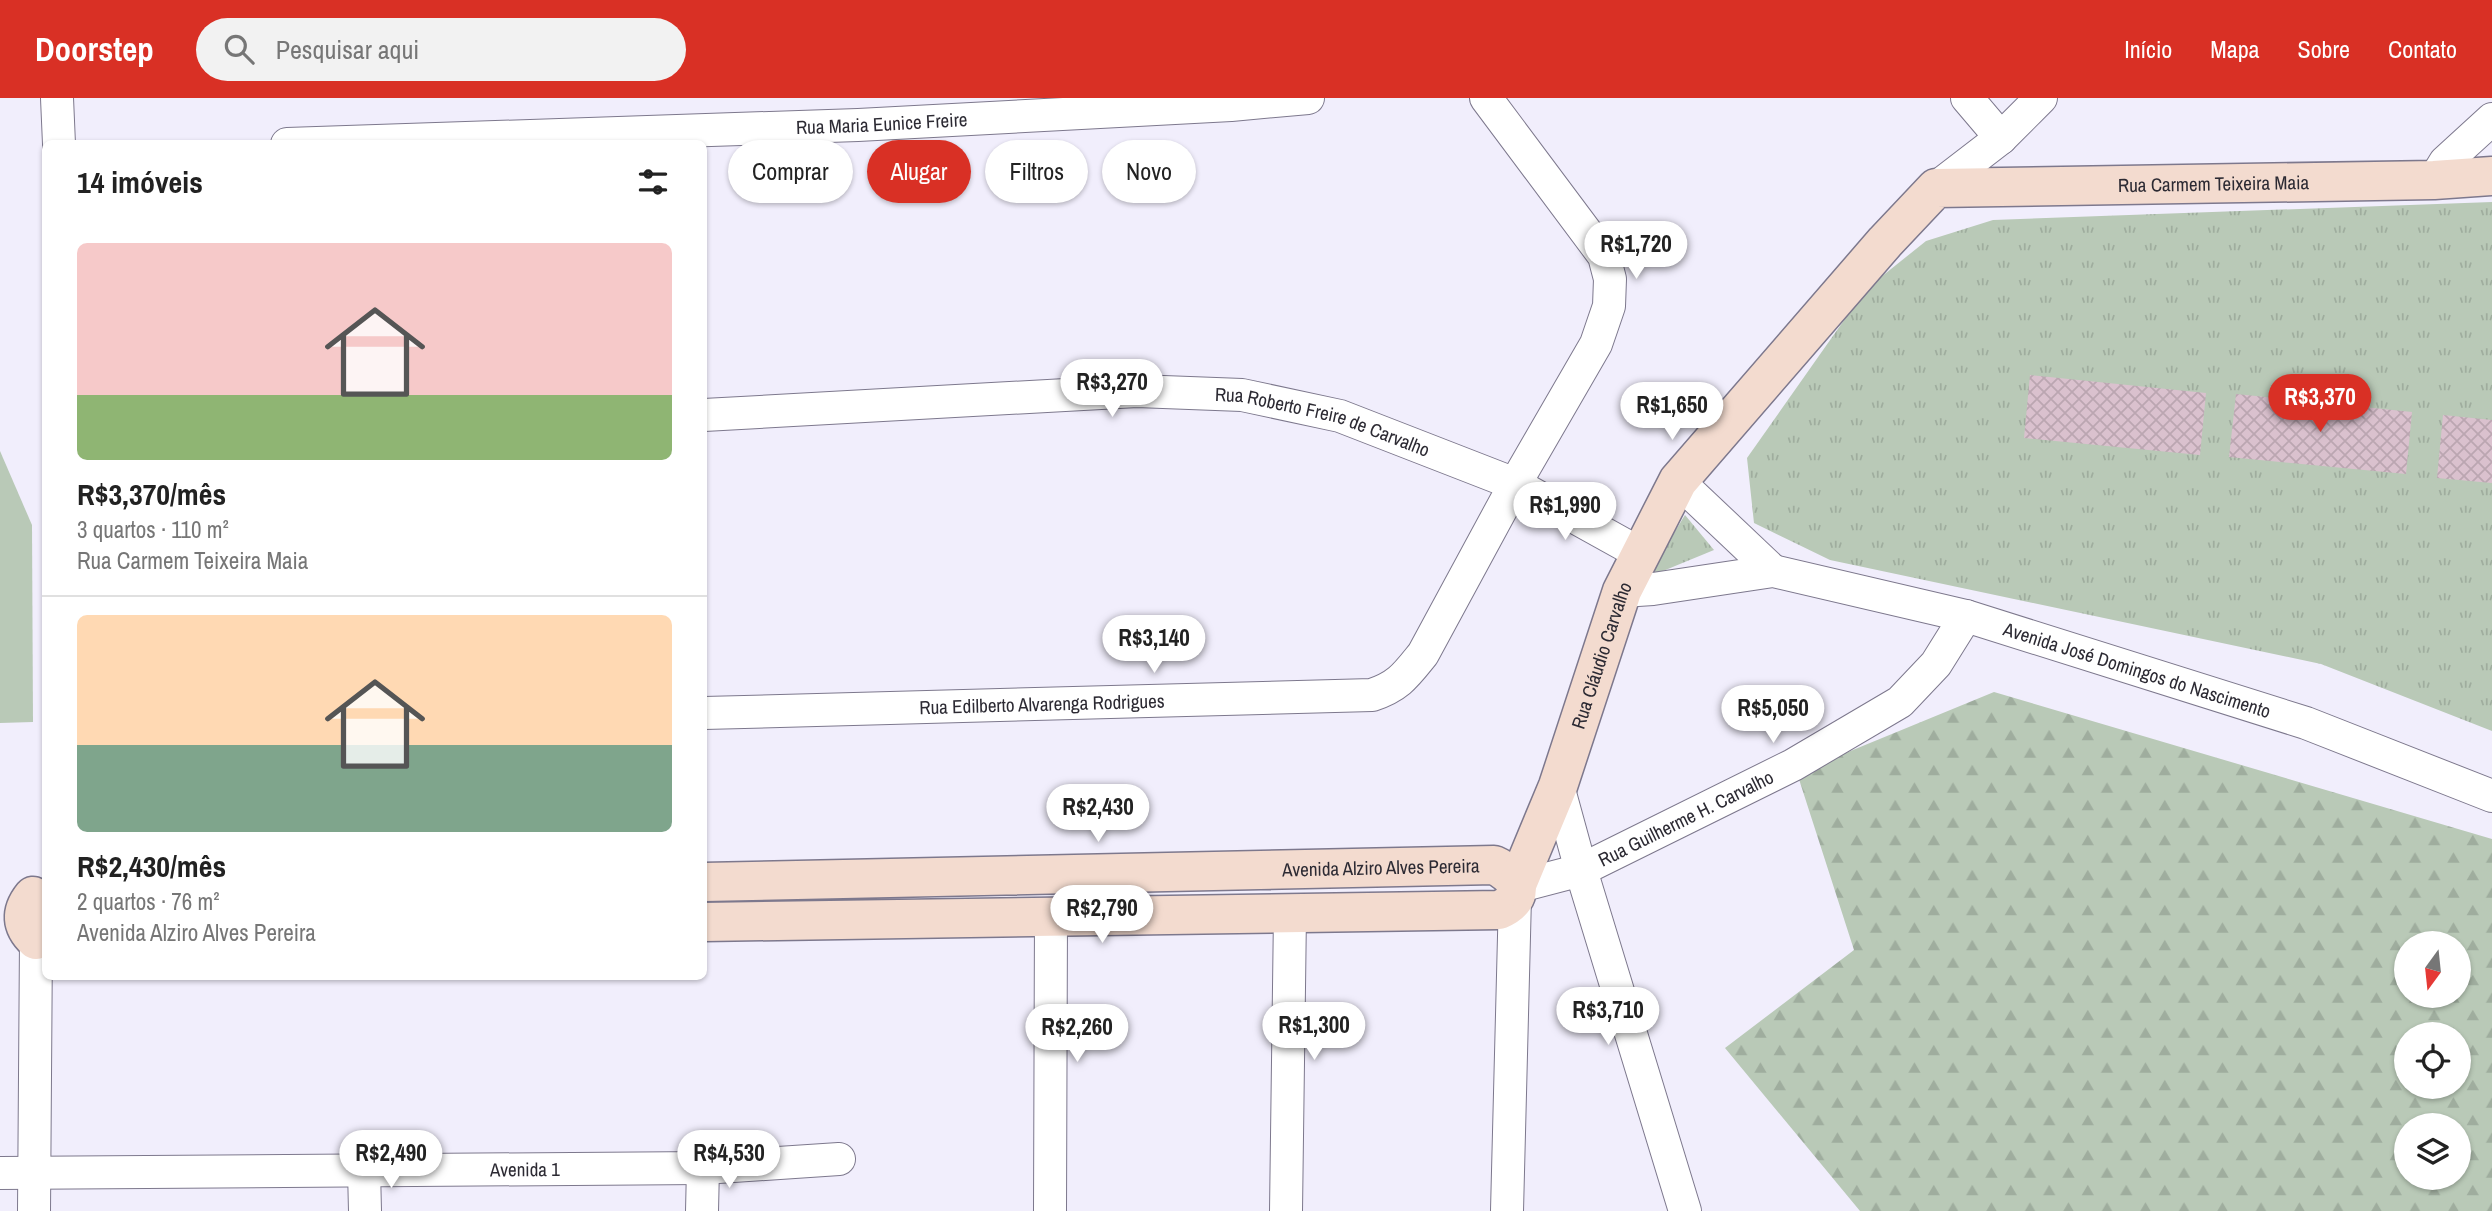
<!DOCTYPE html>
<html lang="pt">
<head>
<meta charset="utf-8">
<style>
	:root { --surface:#fff; --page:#f2f2f2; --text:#222; --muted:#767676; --line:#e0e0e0; --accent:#d93025 }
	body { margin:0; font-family:"Archivo Narrow",sans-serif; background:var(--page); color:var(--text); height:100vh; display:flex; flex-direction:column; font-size:26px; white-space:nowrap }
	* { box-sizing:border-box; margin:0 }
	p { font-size:23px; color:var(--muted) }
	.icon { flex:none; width:38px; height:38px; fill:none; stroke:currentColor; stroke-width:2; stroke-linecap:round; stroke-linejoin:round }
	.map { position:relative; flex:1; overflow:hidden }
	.drawer { position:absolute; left:42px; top:42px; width:665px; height:840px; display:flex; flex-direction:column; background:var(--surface); border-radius:10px; box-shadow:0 2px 5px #0004 }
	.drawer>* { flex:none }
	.guide { position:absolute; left:728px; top:42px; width:665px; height:63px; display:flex; gap:14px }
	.needle { width:46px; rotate:195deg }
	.controls { position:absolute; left:2394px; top:833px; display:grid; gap:14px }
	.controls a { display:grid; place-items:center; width:77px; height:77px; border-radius:50%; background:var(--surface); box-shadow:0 2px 5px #0004; font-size:35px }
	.price { position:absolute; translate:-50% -60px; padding:0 16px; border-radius:24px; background:#fff; color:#222; font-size:23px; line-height:46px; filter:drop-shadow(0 2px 4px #0008) }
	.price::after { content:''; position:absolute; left:50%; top:42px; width:21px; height:16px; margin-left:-10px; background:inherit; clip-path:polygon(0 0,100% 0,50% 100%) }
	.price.selected { background:var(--accent); color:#fff }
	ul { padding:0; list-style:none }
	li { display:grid; align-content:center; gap:14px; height:371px; padding:0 35px }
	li+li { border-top:2px solid var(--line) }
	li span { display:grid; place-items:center; height:217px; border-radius:10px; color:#555 }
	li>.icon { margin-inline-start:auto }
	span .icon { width:126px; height:126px; fill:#fffc; stroke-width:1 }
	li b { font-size:30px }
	h2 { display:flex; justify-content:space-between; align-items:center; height:84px; padding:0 35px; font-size:30px }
	.pill { padding:0 24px; border-radius:32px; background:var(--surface); box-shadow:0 2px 5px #0004; font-size:24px; line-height:63px }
	.pill.selected { background:var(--accent); color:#fff }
	header { display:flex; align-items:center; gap:42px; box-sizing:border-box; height:98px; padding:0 35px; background:var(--accent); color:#fff }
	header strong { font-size:33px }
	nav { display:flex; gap:38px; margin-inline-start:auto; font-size:24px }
	.search { width:490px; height:63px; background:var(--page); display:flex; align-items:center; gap:18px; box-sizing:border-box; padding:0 24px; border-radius:38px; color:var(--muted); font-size:26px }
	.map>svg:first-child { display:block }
	.grass { fill:url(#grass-tufts) }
	.forest { fill:url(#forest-firs); fill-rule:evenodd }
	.garden { fill:#b9c9b7 }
	.building { fill:url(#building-cross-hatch) }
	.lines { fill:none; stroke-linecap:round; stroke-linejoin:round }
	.street-casing { stroke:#7d788d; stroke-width:34 }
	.secondary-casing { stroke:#7d788d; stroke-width:41 }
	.street { stroke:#fff; stroke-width:32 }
	.secondary { stroke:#f3dbcf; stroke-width:38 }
	.labels { text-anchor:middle; stroke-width:5; stroke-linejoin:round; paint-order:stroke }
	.street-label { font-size:19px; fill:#2c2a33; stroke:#fff }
</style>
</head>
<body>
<header>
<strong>Doorstep</strong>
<div class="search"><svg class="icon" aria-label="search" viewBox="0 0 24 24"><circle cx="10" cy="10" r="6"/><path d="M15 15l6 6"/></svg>Pesquisar aqui</div>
<nav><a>Início</a><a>Mapa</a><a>Sobre</a><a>Contato</a></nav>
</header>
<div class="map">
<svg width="2492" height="1113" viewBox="0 0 2492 1113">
	<defs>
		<pattern id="grass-tufts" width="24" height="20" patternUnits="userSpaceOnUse" patternTransform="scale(1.75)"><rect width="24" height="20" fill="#b9c9b7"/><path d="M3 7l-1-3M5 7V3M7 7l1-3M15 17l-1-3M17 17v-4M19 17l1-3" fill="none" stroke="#9fad9e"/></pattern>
		<pattern id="forest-firs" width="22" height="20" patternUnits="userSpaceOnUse" patternTransform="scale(1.75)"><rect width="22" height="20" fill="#b9c9b7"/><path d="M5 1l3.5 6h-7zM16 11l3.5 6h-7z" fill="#9fad9e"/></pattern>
		<pattern id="building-cross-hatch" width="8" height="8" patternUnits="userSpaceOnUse" patternTransform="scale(1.75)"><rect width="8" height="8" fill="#dac1ce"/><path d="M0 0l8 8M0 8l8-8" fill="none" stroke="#bba6b1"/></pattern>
	</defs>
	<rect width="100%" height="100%" fill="#f1eefc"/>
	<!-- grass -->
	<g class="grass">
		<polygon points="2492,104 2492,633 2321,566 1830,462 1754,425 1747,360 1866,191 1926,143 1993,122"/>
		<polygon points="1685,417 1714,452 1646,480"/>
	</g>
	<!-- forest -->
	<path class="forest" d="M1994 594 2492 741V1113H1860L1725 950 1854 852 1797 675ZM2406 845H2459V898H2406ZM2406 936H2459V989H2406ZM2406 1027H2459V1080H2406Z"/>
	<!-- garden -->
	<polygon class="garden" points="0,353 32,427 33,624 0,625"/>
	<!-- building -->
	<g class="building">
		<polygon points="2030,277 2206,295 2200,357 2024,340"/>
		<polygon points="2236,296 2412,314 2406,376 2229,359"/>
		<polygon points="2443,317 2492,322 2492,385 2437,380"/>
	</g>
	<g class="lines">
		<defs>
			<g id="street">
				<polyline points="57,0 59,46"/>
				<polyline points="1967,0 2001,40"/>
				<path id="s1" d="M287 46 858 27 1231 7 1308 0"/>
				<polyline points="2434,82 2445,64 2492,21"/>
				<polyline points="1936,90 2001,40 2041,0"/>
				<path id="s2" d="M704 317 1137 293 1242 297 1340 318 1515 386 1641 456"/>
				<polyline points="1678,383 1773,473"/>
				<path id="s3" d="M1622 493 1653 491 1773 473 1966 518 2306 625 2492 698"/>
				<path id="s4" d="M704 615 1372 597C1399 588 1406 577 1423 556L1515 386 1596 246 1609 208 1610 181 1604 158 1486 0"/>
				<polyline points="1558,688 1581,772 1685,1113"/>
				<path id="s5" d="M1516 789 1581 772 1793 667 1900 604 1936 566 1966 518"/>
				<polyline points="364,1072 365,1113"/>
				<path id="s6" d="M0 1075 703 1070 839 1061"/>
				<polyline points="34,1113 36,842"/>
				<polyline points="702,1113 703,1070"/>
				<polyline points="1050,1113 1051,818"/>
				<polyline points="1286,1113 1290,815"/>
				<polyline points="1507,1113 1515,799"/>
			</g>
			<g id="secondary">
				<path id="s7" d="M704 784 1494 767C1519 778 1527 800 1499 812L704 824"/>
				<path id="s8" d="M1516 789 1558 688 1622 493 1678 383 1885 144 1936 90 2434 82 2492 78"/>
				<path d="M33 798C20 814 21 828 36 842"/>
			</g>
		</defs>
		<!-- street casing -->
		<use href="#street" class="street-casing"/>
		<!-- secondary casing -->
		<use href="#secondary" class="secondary-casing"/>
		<!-- street -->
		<use href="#street" class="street"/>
		<!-- secondary -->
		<use href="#secondary" class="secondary"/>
	</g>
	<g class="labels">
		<!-- street labels -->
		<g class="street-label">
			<text dy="7" stroke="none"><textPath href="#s1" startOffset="595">Rua Maria Eunice Freire</textPath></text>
			<text dy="7" stroke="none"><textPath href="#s8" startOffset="1106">Rua Carmem Teixeira Maia</textPath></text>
			<text dy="7" stroke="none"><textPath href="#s2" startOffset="623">Rua Roberto Freire de Carvalho</textPath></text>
			<text dy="7" stroke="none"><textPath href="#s8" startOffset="247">Rua Cláudio Carvalho</textPath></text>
			<text dy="7" stroke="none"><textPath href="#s3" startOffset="530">Avenida José Domingos do Nascimento</textPath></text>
			<text dy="7" stroke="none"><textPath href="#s4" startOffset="338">Rua Edilberto Alvarenga Rodrigues</textPath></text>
			<text dy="7" stroke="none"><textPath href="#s5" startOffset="184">Rua Guilherme H. Carvalho</textPath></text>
			<text dy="7" stroke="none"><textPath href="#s7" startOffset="677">Avenida Alziro Alves Pereira</textPath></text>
			<text dy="7" stroke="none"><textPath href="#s6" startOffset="525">Avenida 1</textPath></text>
		</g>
	</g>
</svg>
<div class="controls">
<a><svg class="needle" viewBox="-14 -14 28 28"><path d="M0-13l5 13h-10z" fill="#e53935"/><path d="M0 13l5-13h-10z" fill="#767676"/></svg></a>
<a><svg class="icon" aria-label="locate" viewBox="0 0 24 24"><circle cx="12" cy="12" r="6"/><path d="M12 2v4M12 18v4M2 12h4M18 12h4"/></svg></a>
<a><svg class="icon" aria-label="layers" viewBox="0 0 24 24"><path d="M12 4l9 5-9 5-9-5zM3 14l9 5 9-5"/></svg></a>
</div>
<b class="price" style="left:1636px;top:183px">R$1,720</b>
<b class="price" style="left:1112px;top:321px">R$3,270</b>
<b class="price selected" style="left:2320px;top:336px">R$3,370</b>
<b class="price" style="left:1672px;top:344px">R$1,650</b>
<b class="price" style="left:1565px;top:444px">R$1,990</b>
<b class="price" style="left:1154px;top:577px">R$3,140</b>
<b class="price" style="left:1773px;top:647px">R$5,050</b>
<b class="price" style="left:1098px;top:746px">R$2,430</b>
<b class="price" style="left:1102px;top:847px">R$2,790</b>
<b class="price" style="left:1608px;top:949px">R$3,710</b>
<b class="price" style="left:1314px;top:964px">R$1,300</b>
<b class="price" style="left:1077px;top:966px">R$2,260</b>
<b class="price" style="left:391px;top:1092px">R$2,490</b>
<b class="price" style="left:729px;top:1092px">R$4,530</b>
<div class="guide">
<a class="pill">Comprar</a>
<a class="pill selected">Alugar</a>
<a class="pill">Filtros</a>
<a class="pill">Novo</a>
</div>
<section class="drawer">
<h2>14 imóveis<svg class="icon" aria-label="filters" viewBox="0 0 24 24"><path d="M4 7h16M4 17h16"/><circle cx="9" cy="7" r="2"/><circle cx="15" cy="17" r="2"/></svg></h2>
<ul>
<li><span style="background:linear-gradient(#f6c9c9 70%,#8fb573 0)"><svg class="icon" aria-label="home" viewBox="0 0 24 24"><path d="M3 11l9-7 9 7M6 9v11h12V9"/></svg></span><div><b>R$3,370/mês</b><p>3 quartos · 110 m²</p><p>Rua Carmem Teixeira Maia</p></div></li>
<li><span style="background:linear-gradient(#ffd9b3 60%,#7fa58c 0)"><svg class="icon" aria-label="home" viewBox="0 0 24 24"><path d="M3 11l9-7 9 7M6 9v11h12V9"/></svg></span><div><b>R$2,430/mês</b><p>2 quartos · 76 m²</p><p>Avenida Alziro Alves Pereira</p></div></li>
</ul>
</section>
</div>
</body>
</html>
